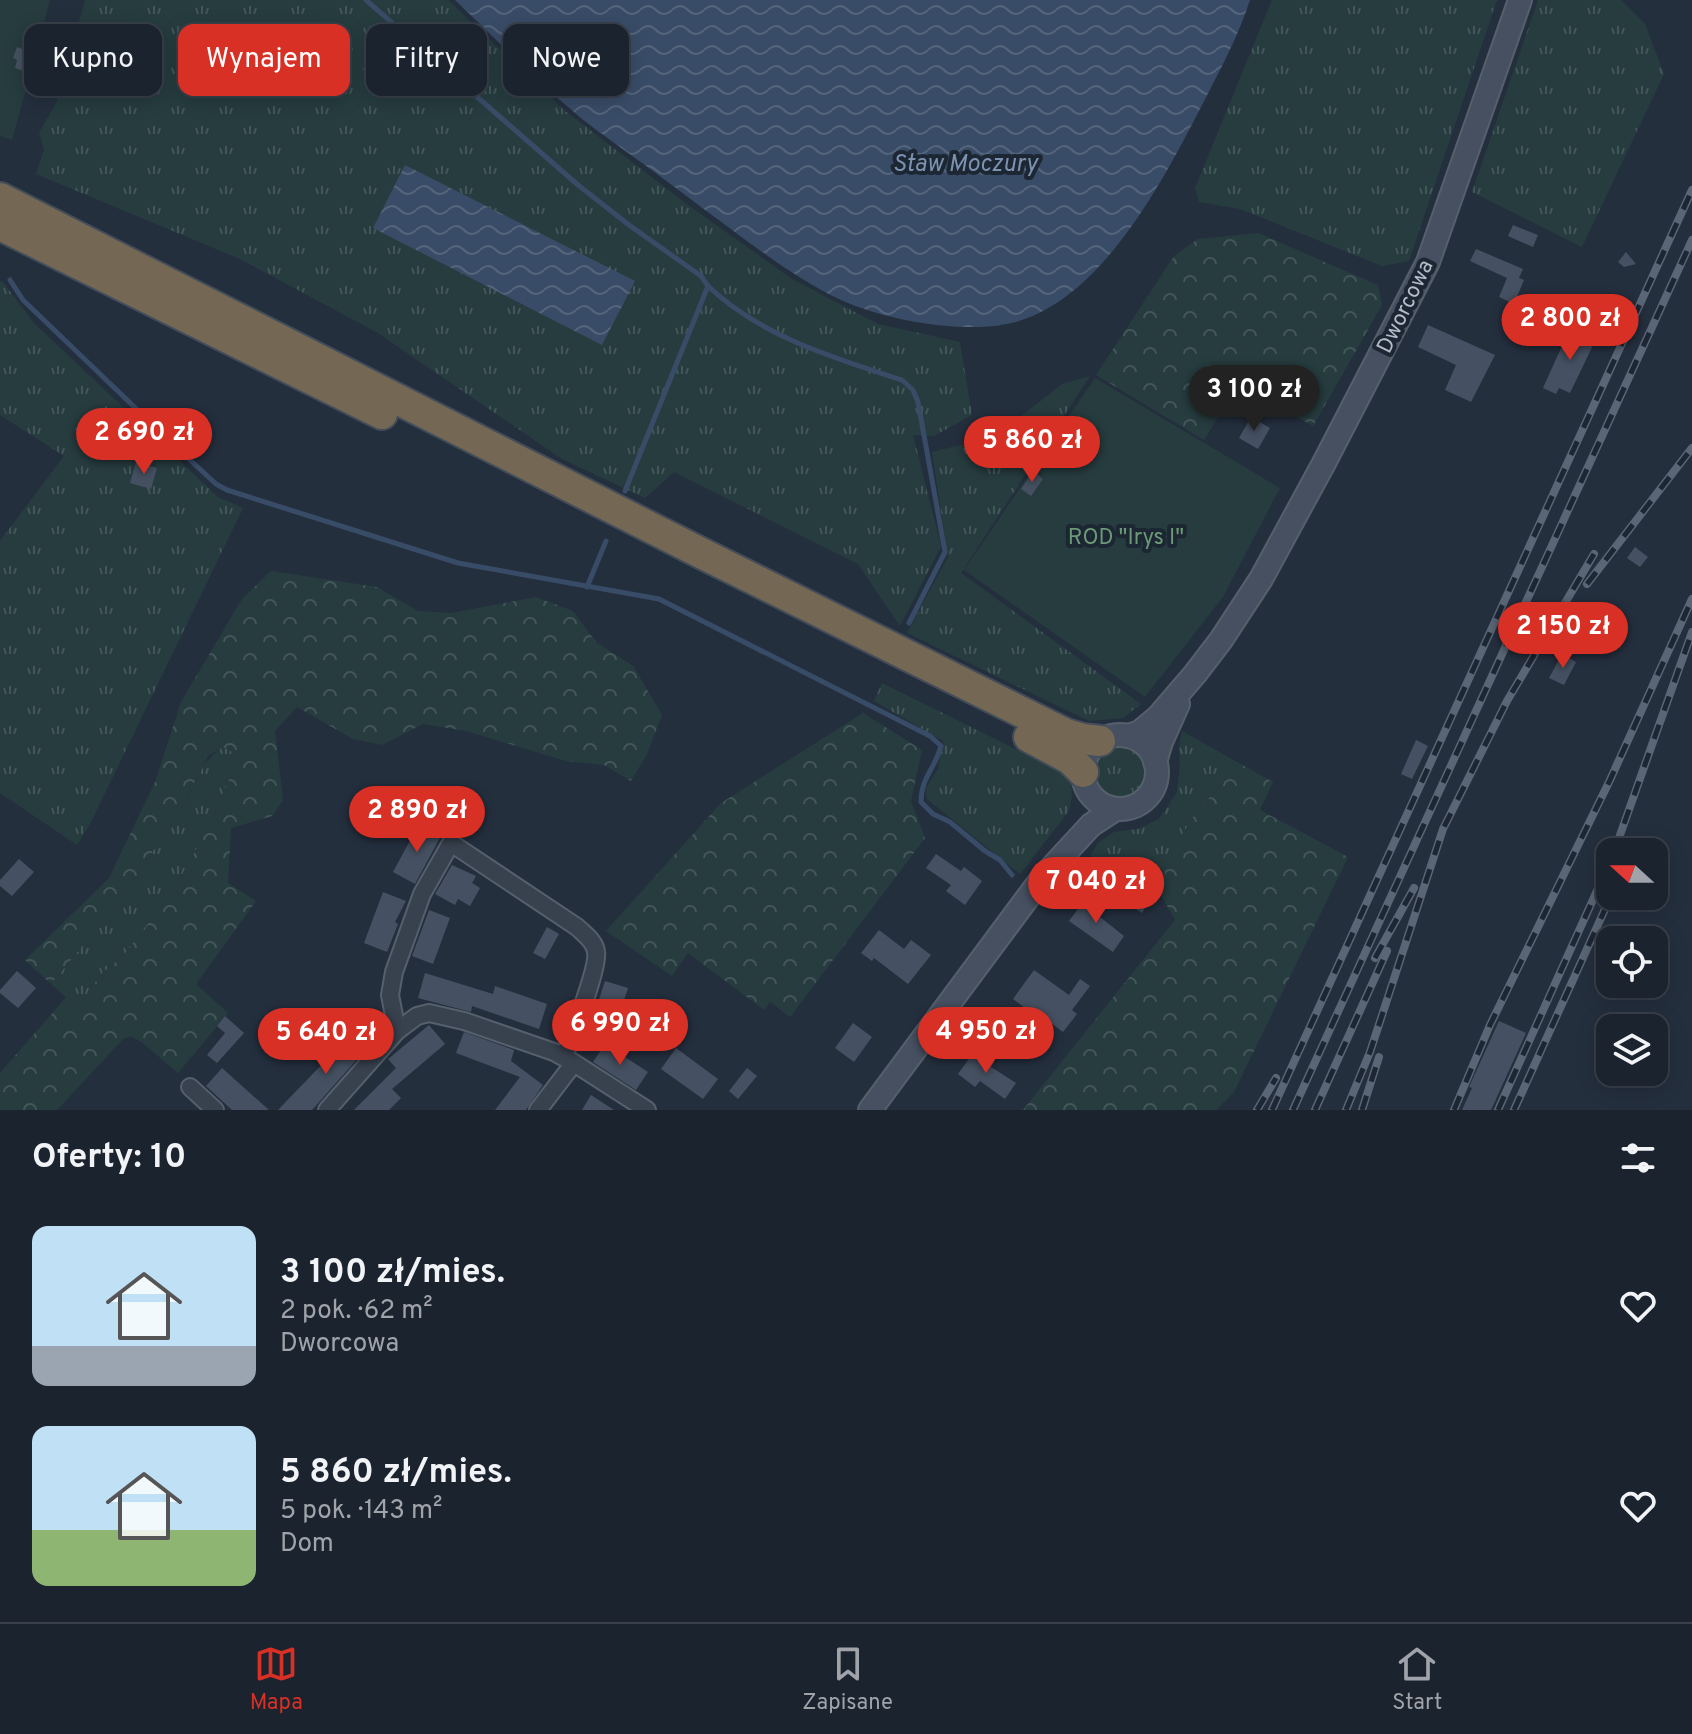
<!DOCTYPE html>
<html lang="pl">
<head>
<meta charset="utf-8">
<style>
	:root { --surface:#1b232e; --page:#282f3a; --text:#f1f3f6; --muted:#a0a4aa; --line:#39404a; --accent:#d93025 }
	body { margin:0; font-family:Overpass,sans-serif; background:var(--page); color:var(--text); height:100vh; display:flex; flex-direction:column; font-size:30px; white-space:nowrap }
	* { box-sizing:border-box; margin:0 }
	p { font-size:26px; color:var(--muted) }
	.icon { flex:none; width:44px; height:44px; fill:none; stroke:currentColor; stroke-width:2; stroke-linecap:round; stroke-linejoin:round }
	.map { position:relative; height:1110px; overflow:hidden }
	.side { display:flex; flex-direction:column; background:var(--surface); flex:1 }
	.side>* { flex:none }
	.hud { position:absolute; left:24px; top:24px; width:800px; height:72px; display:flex; gap:16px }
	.needle { width:52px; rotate:291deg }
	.controls { position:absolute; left:1596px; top:838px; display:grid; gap:16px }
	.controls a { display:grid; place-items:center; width:72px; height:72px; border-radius:16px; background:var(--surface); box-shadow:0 4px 20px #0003,0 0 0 2px var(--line); font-size:40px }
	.price { position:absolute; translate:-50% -68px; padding:0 18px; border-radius:28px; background:var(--accent); color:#fff; font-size:26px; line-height:52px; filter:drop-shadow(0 2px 4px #0008) }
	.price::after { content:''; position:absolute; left:50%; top:48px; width:24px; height:18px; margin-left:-12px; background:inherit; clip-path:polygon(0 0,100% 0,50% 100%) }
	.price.active { background:#222; color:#fff }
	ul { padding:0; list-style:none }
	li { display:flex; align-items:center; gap:24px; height:200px; padding:0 32px }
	li span { display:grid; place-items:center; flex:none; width:224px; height:160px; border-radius:16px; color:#555 }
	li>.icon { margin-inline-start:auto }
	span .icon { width:96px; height:96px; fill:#fffc; stroke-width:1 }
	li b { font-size:34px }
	h2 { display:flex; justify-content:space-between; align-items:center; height:96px; padding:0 32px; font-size:34px }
	.tag { padding:0 28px; border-radius:16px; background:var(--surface); box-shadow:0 4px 20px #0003,0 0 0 2px var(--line); font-size:28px; line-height:72px }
	.tag.active { background:var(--accent); color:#fff }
	.tab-bar { display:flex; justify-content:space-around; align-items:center; height:112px; border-top:2px solid var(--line); background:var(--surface); font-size:22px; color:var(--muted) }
	.tab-bar a { display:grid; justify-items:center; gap:4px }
	.tab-bar .active { color:var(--accent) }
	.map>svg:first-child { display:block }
	.grass { fill:url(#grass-tufts) }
	.forest { fill:url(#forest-crowns) }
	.garden { fill:#263c3f }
	.water { fill:url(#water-waves) }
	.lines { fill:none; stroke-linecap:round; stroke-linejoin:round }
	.stream { stroke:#394c67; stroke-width:5 }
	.building { fill:#455162 }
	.street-casing { stroke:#565f6c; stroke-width:20 }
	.secondary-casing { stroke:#565f6c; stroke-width:26 }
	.highway-casing { stroke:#434c59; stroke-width:34 }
	.street { stroke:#38414e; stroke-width:16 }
	.secondary { stroke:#465061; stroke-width:22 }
	.highway { stroke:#746855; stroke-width:30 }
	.rail-casing { stroke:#5a6575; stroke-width:8 }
	.rail { stroke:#1d2633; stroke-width:5; stroke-dasharray:15; stroke-linecap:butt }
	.labels { text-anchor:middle; stroke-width:8; stroke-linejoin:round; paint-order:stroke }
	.street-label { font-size:22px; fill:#b4bcc9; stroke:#1d2633 }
	.park-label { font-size:22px; fill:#6b9a76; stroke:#1d2633 }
	.water-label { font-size:24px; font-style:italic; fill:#7c92b1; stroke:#1d2633 }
</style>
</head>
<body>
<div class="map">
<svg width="1692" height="1110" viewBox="0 0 1692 1110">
	<defs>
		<pattern id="grass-tufts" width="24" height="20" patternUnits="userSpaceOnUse" patternTransform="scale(2)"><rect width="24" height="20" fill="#263c3f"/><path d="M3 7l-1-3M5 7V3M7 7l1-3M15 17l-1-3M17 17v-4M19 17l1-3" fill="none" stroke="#435659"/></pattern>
		<pattern id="forest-crowns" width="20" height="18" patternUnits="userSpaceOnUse" patternTransform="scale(2)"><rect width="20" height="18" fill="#263c3f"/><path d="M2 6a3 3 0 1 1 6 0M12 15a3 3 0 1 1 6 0" fill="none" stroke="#435659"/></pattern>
		<pattern id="water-waves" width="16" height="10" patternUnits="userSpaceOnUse" patternTransform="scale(2)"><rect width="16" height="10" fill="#394c67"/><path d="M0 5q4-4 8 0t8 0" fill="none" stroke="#53647b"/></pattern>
	</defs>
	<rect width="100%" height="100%" fill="#242f3e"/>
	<!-- grass -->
	<g class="grass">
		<polygon points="85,0 448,0 564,110 688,205 792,279 878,324 960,342 972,415 934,436 913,435 941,546 900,626 858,564 674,472 645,498 562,459 378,333 240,259 36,174 44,150 39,133 56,103"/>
		<polygon points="1272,0 1497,0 1409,261 1382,266 1240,209 1199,202 1195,188"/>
		<polygon points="1538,0 1621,0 1645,24 1664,74 1582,247 1472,192"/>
		<polygon points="2,281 35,324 218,497 243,508 91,822 77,845 0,793 0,541 64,456 0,415 0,282"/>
		<polygon points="1090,376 961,573 1141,704 1123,718 1089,721 907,633 948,557 932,452 977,441 1024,414 1062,384"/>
		<polygon points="882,683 1064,773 1071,779 1072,797 1069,811 1020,874 927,799 926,788 938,769 943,741 874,701"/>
		<polygon points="1182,731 1239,763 1193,817 1166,862 1162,897 1090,856 1099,842 1114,832 1138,829 1159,819 1177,792 1180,765 1179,746"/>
		<circle cx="1122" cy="773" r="27"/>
		<polygon points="222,747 230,750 238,758 211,823 174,889 124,955 101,974 77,1008 62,1002 66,997 51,984 123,896 181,809 205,763"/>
	</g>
	<!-- forest -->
	<g class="forest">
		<polygon points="1258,233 1378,285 1382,305 1313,426 1238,385 1204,440 1096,375 1174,256 1198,239"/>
		<polygon points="271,571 377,587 418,611 451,613 536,597 573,611 596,642 633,666 662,715 647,754 631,781 604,765 566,761 466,731 423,724 382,745 353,739 297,707 275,731 283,800 272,816 231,828 228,883 256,901 196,984 228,1013 178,1073 143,1043 132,1037 124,1038 57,1110 0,1110 0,1073 62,1002 77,1008 101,974 124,955 174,889 211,823 238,758 230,750 222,747 208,756 181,809 123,896 51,984 25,960 109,878 155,782 181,702 242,599"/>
		<polygon points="863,713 922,750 911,801 925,838 790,1017 770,1002 764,1010 688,953 672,976 606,931 721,803"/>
		<polygon points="1239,763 1273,782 1260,810 1348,857 1234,1092 1216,1110 1023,1110 1175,920 1162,897 1166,862 1193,817"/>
	</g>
	<!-- garden -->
	<g class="garden">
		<polygon points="0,0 50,0 40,38 36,41 33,48 36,53 12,140 0,136"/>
		<polygon points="1095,378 1280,488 1223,597 1145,697 964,570"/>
	</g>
	<!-- water -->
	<g class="water">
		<path d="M455 0H1250C1238 37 1220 70 1202 105 1164 179 1104 295 1019 321 971 336 887 321 841 300 792 277 748 241 705 210 676 188 647 166 617 145 603 134 587 124 574 112 532 77 494 37 455 0Z"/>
		<polygon points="405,165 635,281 602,345 373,228"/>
	</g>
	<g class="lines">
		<!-- stream -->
		<g class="stream">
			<polyline points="366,0 578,185 629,225 701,276 708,286 625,491"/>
			<path d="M10 280 23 300 176 447 216 484 227 490 458 563 659 599 930 736 941 746C935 769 921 777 921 802L933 814 950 822 985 851 1000 860 1012 875"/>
			<path d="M708 286C760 336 834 358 902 380L913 390 918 402 945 552 909 623"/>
			<polyline points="587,587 606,541"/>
		</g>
	</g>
	<!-- building -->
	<g class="building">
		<polygon points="17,47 33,53 27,72 15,68 17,60 13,58"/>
		<polygon points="1513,225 1538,235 1533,247 1508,236"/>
		<polygon points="1476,249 1523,269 1519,278 1524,280 1514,304 1499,297 1507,278 1470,261"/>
		<polygon points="1626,252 1636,264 1624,267 1618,262"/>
		<polygon points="1428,325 1495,355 1471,402 1445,390 1456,365 1418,347"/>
		<polygon points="1576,327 1597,337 1570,393 1559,388 1556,394 1543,388 1561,348 1565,350"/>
		<polygon points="1251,417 1270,428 1258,449 1239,438"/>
		<polygon points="136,462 157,468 151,489 130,483"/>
		<polygon points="1033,471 1043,479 1031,496 1021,489"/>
		<polygon points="1635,547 1648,557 1640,567 1627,558"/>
		<polygon points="1562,654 1576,662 1564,685 1549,678"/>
		<polygon points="1416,740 1428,746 1412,779 1401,774"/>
		<polygon points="419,824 441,836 415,884 393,872"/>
		<polygon points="936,854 961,871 964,867 982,881 965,905 946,891 951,885 926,868"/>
		<polygon points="19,859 34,872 12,896 0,886 0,880"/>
		<polygon points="452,865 476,876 472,883 480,888 470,906 458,899 455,905 435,894"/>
		<polygon points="383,892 406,901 395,922 398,924 387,952 364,943"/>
		<polygon points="1138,896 1148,903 1142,913 1131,906"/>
		<polygon points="1087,897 1105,910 1100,917 1124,936 1113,952 1069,921"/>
		<polygon points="429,910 450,918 433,964 412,956"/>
		<polygon points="547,927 559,934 545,959 533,953"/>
		<polygon points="879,930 904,949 911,940 931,955 908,984 874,958 872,961 861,953"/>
		<polygon points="1034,970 1069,995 1080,979 1090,986 1072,1010 1077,1014 1063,1032 1035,1011 1033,1014 1013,999"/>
		<polygon points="17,971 36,988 18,1008 0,993 0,990"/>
		<polygon points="425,973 493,994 495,986 547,1004 539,1029 472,1006 471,1012 418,998"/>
		<polygon points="605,981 628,988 612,1038 589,1030"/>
		<polygon points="225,1016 244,1033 217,1063 207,1055 225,1033 217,1026"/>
		<polygon points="1499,1021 1526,1033 1491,1110 1462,1110 1472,1088 1469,1087"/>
		<polygon points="853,1023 872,1037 854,1062 835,1048"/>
		<polygon points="429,1025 445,1044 392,1089 401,1098 389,1110 354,1110 396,1068 388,1059"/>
		<polygon points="353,1032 368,1047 312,1110 278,1110"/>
		<polygon points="464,1032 514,1050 511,1061 543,1085 526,1110 495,1110 520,1077 456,1053"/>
		<polygon points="605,1044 648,1072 636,1090 593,1062"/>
		<polygon points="676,1048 718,1079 703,1099 661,1069"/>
		<polygon points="976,1049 994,1062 991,1067 1016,1083 1005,1099 980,1081 975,1087 958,1074"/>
		<polygon points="222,1068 269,1110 232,1110 206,1086"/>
		<polygon points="747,1068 757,1076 738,1099 729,1091"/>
		<polygon points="591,1095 614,1110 582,1110"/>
	</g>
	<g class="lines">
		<defs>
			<g id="street">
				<path d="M397 1031 390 995 394 972 422 894 451 843 577 927C584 934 595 941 596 952 599 968 571 1037 564 1057"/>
				<polyline points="190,1087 215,1110"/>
				<polyline points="327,1110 397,1031 417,1016 429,1013 464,1021 554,1052 574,1063 647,1110"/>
				<polyline points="538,1110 574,1063"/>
			</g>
			<g id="secondary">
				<circle cx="1120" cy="772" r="37"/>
				<polyline points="1128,736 1140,732 1158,717 1195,674 1221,640 1261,579 1324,463 1428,262 1520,0"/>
				<polyline points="1155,762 1161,742 1178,704"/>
				<polyline points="870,1110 1043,877 1091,825 1114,810"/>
			</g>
			<g id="highway">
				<polyline points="0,198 701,553 1066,734 1083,739 1100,741"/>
				<polyline points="0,225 382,414"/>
				<polyline points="1029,737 1070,759 1083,772"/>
			</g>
		</defs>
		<!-- street casing -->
		<use href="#street" class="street-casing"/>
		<!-- secondary casing -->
		<use href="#secondary" class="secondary-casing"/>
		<!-- highway casing -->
		<use href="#highway" class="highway-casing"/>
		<!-- street -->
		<use href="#street" class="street"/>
		<!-- secondary -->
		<use href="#secondary" class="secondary"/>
		<!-- highway -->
		<use href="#highway" class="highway"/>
		<defs>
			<g id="rail">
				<polyline points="1587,584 1692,448"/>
				<polyline points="1614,852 1692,632"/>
				<polyline points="1375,958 1414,888"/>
				<polyline points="1257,1110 1276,1078"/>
				<polyline points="1272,1110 1692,190"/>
				<polyline points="1293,1110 1692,240"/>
				<polyline points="1315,1110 1387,951"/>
				<polyline points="1346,1110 1370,1052 1443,829 1507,701 1594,554"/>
				<polyline points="1362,1110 1379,1057"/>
				<polyline points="1454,1110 1490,1025 1610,780 1692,599"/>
				<polyline points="1498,1110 1610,862"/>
				<polyline points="1514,1110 1611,896"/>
			</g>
		</defs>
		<!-- rail casing -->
		<use href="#rail" class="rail-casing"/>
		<!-- rail -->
		<use href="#rail" class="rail"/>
	</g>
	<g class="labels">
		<!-- street labels -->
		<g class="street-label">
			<text transform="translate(1404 306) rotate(-64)" y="8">Dworcowa</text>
		</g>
		<!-- park labels -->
		<g class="park-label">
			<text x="1126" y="544">ROD "Irys I"</text>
		</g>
		<!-- water labels -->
		<g class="water-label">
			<text x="965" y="171">Staw Moczury</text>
		</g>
	</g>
</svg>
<div class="controls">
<a><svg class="needle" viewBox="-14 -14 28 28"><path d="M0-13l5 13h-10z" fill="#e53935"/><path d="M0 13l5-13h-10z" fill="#a0a4aa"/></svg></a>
<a><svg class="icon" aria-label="locate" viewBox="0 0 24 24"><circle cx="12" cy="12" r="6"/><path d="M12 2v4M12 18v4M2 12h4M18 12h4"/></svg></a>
<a><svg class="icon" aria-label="layers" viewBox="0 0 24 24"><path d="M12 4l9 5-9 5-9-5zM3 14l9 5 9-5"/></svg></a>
</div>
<b class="price" style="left:1570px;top:362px">2 800 zł</b>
<b class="price active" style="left:1254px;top:433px">3 100 zł</b>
<b class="price" style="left:144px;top:476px">2 690 zł</b>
<b class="price" style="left:1032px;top:484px">5 860 zł</b>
<b class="price" style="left:1563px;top:670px">2 150 zł</b>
<b class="price" style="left:417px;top:854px">2 890 zł</b>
<b class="price" style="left:1096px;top:925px">7 040 zł</b>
<b class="price" style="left:620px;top:1067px">6 990 zł</b>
<b class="price" style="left:986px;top:1075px">4 950 zł</b>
<b class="price" style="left:326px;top:1076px">5 640 zł</b>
<div class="hud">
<a class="tag">Kupno</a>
<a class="tag active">Wynajem</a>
<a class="tag">Filtry</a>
<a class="tag">Nowe</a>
</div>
</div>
<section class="side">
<h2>Oferty: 10<svg class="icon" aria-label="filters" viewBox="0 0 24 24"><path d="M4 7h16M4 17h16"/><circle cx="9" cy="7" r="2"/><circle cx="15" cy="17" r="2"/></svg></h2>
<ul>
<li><span style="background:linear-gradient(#bfe0f5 75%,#9aa5b1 0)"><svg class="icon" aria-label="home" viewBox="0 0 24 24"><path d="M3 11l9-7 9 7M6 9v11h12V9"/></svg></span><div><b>3 100 zł/mies.</b><p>2 pok. · 62 m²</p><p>Dworcowa</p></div><svg class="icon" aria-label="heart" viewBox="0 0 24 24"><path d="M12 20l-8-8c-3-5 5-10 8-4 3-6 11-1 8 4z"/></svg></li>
<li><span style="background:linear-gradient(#bfe0f5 65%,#8fb573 0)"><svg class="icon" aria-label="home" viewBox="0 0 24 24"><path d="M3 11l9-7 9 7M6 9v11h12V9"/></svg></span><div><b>5 860 zł/mies.</b><p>5 pok. · 143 m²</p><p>Dom</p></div><svg class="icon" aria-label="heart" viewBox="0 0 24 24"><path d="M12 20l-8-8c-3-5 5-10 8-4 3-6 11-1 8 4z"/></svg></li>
</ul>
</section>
<nav class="tab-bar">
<a class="active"><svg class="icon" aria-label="map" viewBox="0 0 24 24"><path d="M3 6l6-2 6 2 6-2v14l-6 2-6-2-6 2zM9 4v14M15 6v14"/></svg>Mapa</a>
<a><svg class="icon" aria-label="saved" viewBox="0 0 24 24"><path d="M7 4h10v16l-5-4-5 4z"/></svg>Zapisane</a>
<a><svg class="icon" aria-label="home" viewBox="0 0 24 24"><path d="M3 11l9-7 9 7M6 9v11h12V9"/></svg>Start</a>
</nav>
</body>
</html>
